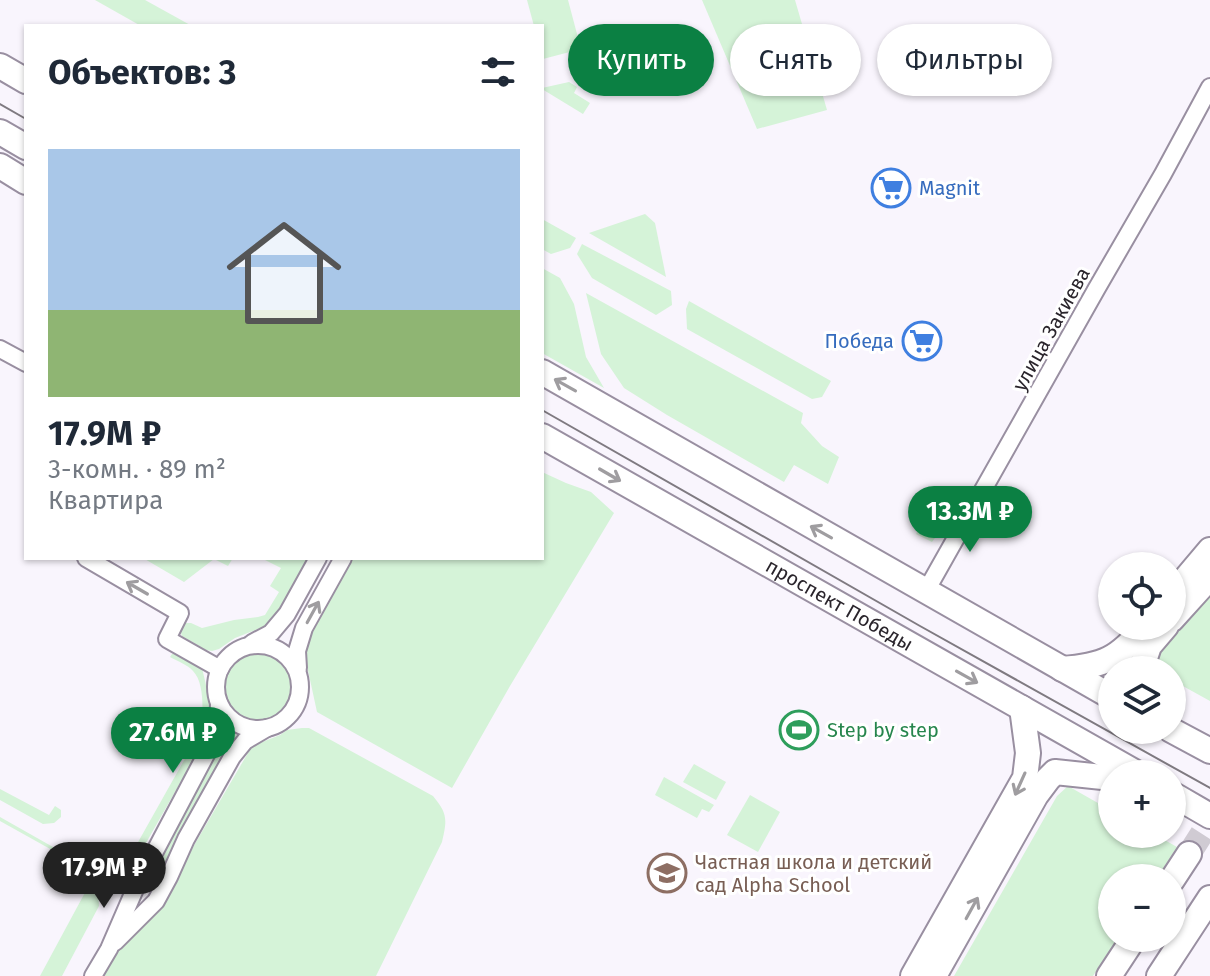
<!DOCTYPE html>
<html lang="ru">
<head>
<meta charset="utf-8">
<style>
	:root { --surface:#fff; --page:#f6f6f7; --text:#1f2937; --muted:#747a83; --accent:#0b8043 }
	body { margin:0; font-family:"Fira Sans",sans-serif; background:var(--page); color:var(--text); height:100vh; display:flex; flex-direction:column; font-size:30px; white-space:nowrap }
	* { box-sizing:border-box; margin:0 }
	p { font-size:26px; color:var(--muted) }
	.icon { flex:none; width:44px; height:44px; fill:none; stroke:currentColor; stroke-width:2; stroke-linecap:round; stroke-linejoin:round }
	.map { position:relative; flex:1; overflow:hidden }
	.details { position:absolute; left:24px; top:24px; width:520px; height:536px; display:flex; flex-direction:column; background:var(--surface); border-radius:0px; box-shadow:0 2px 6px #0004 }
	.details>* { flex:none }
	.banner { position:absolute; left:568px; top:24px; width:522px; height:72px; display:flex; gap:16px }
	.buttons { position:absolute; left:1098px; top:552px; display:grid; gap:16px }
	.buttons a { display:grid; place-items:center; width:88px; height:88px; border-radius:50%; background:var(--surface); box-shadow:0 2px 6px #0004; font-size:40px }
	.price { position:absolute; translate:-50% -68px; padding:0 18px; border-radius:28px; background:var(--accent); color:#fff; font-size:26px; line-height:52px; filter:drop-shadow(0 2px 4px #0008) }
	.price::after { content:''; position:absolute; left:50%; top:48px; width:24px; height:18px; margin-left:-12px; background:inherit; clip-path:polygon(0 0,100% 0,50% 100%) }
	.price.on { background:#222; color:#fff }
	ul { padding:0; list-style:none }
	li { display:grid; align-content:center; gap:16px; height:424px; padding:0 24px }
	li span { display:grid; place-items:center; height:248px; border-radius:0px; color:#555 }
	li>.icon { margin-inline-start:auto }
	span .icon { width:144px; height:144px; fill:#fffc; stroke-width:1 }
	li b { font-size:34px }
	h2 { display:flex; justify-content:space-between; align-items:center; height:96px; padding:0 24px; font-size:34px }
	.tag { padding:0 28px; border-radius:36px; background:var(--surface); box-shadow:0 2px 6px #0004; font-size:28px; line-height:72px }
	.tag.on { background:var(--accent); color:#fff }
	.map>svg:first-child { display:block }
	.green { fill:#d5f3d8 }
	.lines { fill:none; stroke-linecap:round; stroke-linejoin:round }
	.primary-tunnel { stroke:#d0cbd3; stroke-width:24; stroke-dasharray:24 12; stroke-linecap:butt }
	.minor-casing { stroke:#998fa1; stroke-width:20 }
	.primary-casing { stroke:#998fa1; stroke-width:28 }
	.minor { stroke:#fff; stroke-width:16 }
	.primary { stroke:#fff; stroke-width:24 }
	.tram { stroke:#7f7a81; stroke-width:2 }
	.oneway { stroke:#9f9da0 }
	.labels { text-anchor:middle; stroke-width:6; stroke-linejoin:round; paint-order:stroke }
	.shop-label { font-size:20px; fill:#366cbe; stroke:#fff; text-anchor:start }
	.street-label { font-size:20px; fill:#2a252c; stroke:#fff }
	.leisure-label { font-size:20px; fill:#27864d; stroke:#fff; text-anchor:start }
	.education-label { font-size:20px; fill:#785e54; stroke:#fff; text-anchor:start }
</style>
</head>
<body>
<div class="map">
<svg width="1210" height="976" viewBox="0 0 1210 976">
	<rect width="100%" height="100%" fill="#f9f5fd"/>
	<!-- green -->
	<g class="green">
		<polygon points="95,0 145,0 192,26 141,26"/>
		<polygon points="527,0 568,0 581,49 543,59 542,26 534,26"/>
		<polygon points="702,0 795,0 827,110 757,129"/>
		<polygon points="569,82 577,87 574,93 590,103 583,114 542,89 542,88"/>
		<polygon points="645,214 655,223 666,277 589,233"/>
		<polygon points="542,219 576,238 570,248 551,254 542,249"/>
		<polygon points="582,244 671,291 672,305 656,315 592,278 577,254"/>
		<polygon points="542,268 560,278 574,304 586,357 604,388 542,353"/>
		<polygon points="586,293 803,413 801,423 822,446 839,457 828,484 794,465 784,482 667,415 624,388 601,354"/>
		<polygon points="689,301 831,381 822,397 812,399 687,329 686,309"/>
		<polygon points="542,472 566,483 591,492 614,513 510,686 452,788 317,712 304,652 308,639 353,558 542,558"/>
		<polygon points="940,491 949,499 951,516 932,542 916,534"/>
		<polygon points="143,558 233,558 228,566 214,559 184,582"/>
		<polygon points="261,558 308,558 279,610 268,625 235,638 219,649 212,651 206,650 182,636 180,630 184,623 191,623 202,628 234,620 258,617 265,615 279,592 270,586 281,568"/>
		<polygon points="1210,584 1210,701 1172,680 1172,670 1154,670 1147,665"/>
		<circle cx="258" cy="687" r="35"/>
		<path d="M172 654H178L202 668 214 719 204 741 138 857 128 860 201 730C203 714 205 683 193 671 188 665 177 661 170 657Z"/>
		<path d="M302 728H309L433 796C448 814 447 820 442 842L376 976H102L124 937 165 895 252 746 280 735 287 730Z"/>
		<polygon points="227,729 239,736 235,739 157,877 145,881"/>
		<polygon points="694,764 726,782 716,800 683,782"/>
		<polygon points="664,777 714,805 709,812 702,809 697,818 655,795"/>
		<polygon points="1068,786 1112,811 1112,834 1154,834 1177,847 1157,878 1112,878 1112,938 1118,938 1093,976 954,976 1057,796"/>
		<polygon points="0,789 49,815 55,806 61,810 61,817 54,823 43,824 0,800"/>
		<polygon points="750,795 780,812 758,852 727,835"/>
		<polygon points="0,817 106,877 98,892 99,906 62,976 40,976 95,874 0,821"/>
	</g>
	<g class="lines">
		<!-- primary-tunnel -->
		<polyline class="primary-tunnel" points="1189,854 1210,821"/>
		<defs>
			<g id="minor">
				<polyline points="0,349 26,363"/>
				<polyline points="86,558 180,613 167,639 220,669"/>
				<polyline points="926,591 1097,288 1163,174 1210,87"/>
				<polyline points="252,643 271,633 287,614 318,558"/>
				<circle cx="258" cy="687" r="42"/>
				<polyline points="298,668 297,651 304,628 343,558"/>
				<polyline points="115,942 156,901 169,877 186,839 232,757 245,741 267,728"/>
				<polyline points="93,976 109,949 135,889 210,747 218,729 219,703"/>
			</g>
			<g id="primary">
				<polyline points="0,66 26,81"/>
				<polyline points="0,132 26,147"/>
				<polyline points="0,166 26,182"/>
				<polyline points="542,372 1112,697"/>
				<path id="s1" d="M542 436 1138 774"/>
				<polyline points="1172,595 1210,550"/>
				<polyline points="1172,619 1210,577"/>
				<path d="M1062 669C1104 666 1118 659 1146 626"/>
				<polyline points="1141,670 1149,646 1166,626"/>
				<polyline points="1171,730 1210,751"/>
				<polyline points="1172,794 1210,816"/>
				<polyline points="1172,880 1189,854"/>
				<polyline points="913,976 1025,778 1028,753 1022,708"/>
				<polyline points="934,976 1036,795 1048,779 1055,772 1112,778"/>
				<polyline points="1109,976 1134,938"/>
				<polyline points="1159,976 1210,898"/>
			</g>
		</defs>
		<!-- minor casing -->
		<use href="#minor" class="minor-casing"/>
		<!-- primary casing -->
		<use href="#primary" class="primary-casing"/>
		<!-- minor -->
		<use href="#minor" class="minor"/>
		<!-- primary -->
		<use href="#primary" class="primary"/>
		<!-- tram -->
		<g class="tram">
			<polyline points="0,104 26,119"/>
			<polyline points="542,410 920,626 1210,788"/>
		</g>
	</g>
	<!-- one-way arrows -->
	<defs><path id="oneway-shaft" d="M-6 0H5M1.5-3L5.5 0L1.5 3" fill="none" stroke-width="1.6" stroke-linecap="round" stroke-linejoin="round" transform="scale(2)"/></defs>
	<g class="oneway">
		<use href="#oneway-shaft" transform="translate(565 385) rotate(-151)"/>
		<use href="#oneway-shaft" transform="translate(610 475) rotate(30)"/>
		<use href="#oneway-shaft" transform="translate(821 532) rotate(-151)"/>
		<use href="#oneway-shaft" transform="translate(137 588) rotate(-150)"/>
		<use href="#oneway-shaft" transform="translate(313 612) rotate(-61)"/>
		<use href="#oneway-shaft" transform="translate(967 677) rotate(29)"/>
		<use href="#oneway-shaft" transform="translate(1020 784) rotate(114)"/>
		<use href="#oneway-shaft" transform="translate(972 908) rotate(-61)"/>
	</g>
	<!-- icons -->
	<defs>
		<symbol id="supermarket-ring" viewBox="-11 -11 22 22"><circle r="9.5" fill="#fff" stroke="#3f7fe0" stroke-width="1.5"/><path d="M-6-5.5h2.5l.6 2H6L4.5 2H-2.5L-4.4-4H-6ZM-1.5 3.2a1.3 1.3 0 1 0 .1 0ZM3 3.2a1.3 1.3 0 1 0 .1 0Z" fill="#3f7fe0"/></symbol>
		<symbol id="stadium-ring" viewBox="-11 -11 22 22"><circle r="9.5" fill="#fff" stroke="#2e9e5b" stroke-width="1.5"/><path d="M0-5a6.5 5 0 1 0 0 10a6.5 5 0 1 0 0-10ZM-3.5-1.8h7v3.6h-7Z" fill="#2e9e5b"/></symbol>
		<symbol id="school-ring" viewBox="-11 -11 22 22"><circle r="9.5" fill="#fff" stroke="#8d6e63" stroke-width="1.5"/><path d="M0-5L7-2L0 1L-7-2ZM-4 1L0 2.5L4 1V4Q0 6-4 4Z" fill="#8d6e63"/></symbol>
	</defs>
	<g fill-rule="evenodd">
		<use href="#supermarket-ring" x="869" y="166" width="44" height="44"/>
		<use href="#supermarket-ring" x="900" y="319" width="44" height="44"/>
		<use href="#stadium-ring" x="777" y="708" width="44" height="44"/>
		<use href="#school-ring" x="645" y="851" width="44" height="44"/>
	</g>
	<g class="labels">
		<!-- shop labels -->
		<g class="shop-label">
			<text x="919" y="195">Magnit</text>
			<text x="894" y="348" text-anchor="end">Победа</text>
		</g>
		<!-- street labels -->
		<g class="street-label">
			<text transform="translate(1051 329) rotate(-61)" y="7">улица Закиева</text>
			<text dy="7" stroke="none"><textPath href="#s1" startOffset="342">проспект Победы</textPath></text>
		</g>
		<!-- leisure labels -->
		<g class="leisure-label">
			<text x="827" y="737">Step by step</text>
		</g>
		<!-- education labels -->
		<g class="education-label">
			<text x="695" y="869">Частная школа и детский<tspan x="695" dy="23">сад Alpha School</tspan></text>
		</g>
	</g>
</svg>
<div class="buttons">
<a><svg class="icon" aria-label="locate" viewBox="0 0 24 24"><circle cx="12" cy="12" r="6"/><path d="M12 2v4M12 18v4M2 12h4M18 12h4"/></svg></a>
<a><svg class="icon" aria-label="layers" viewBox="0 0 24 24"><path d="M12 4l9 5-9 5-9-5zM3 14l9 5 9-5"/></svg></a>
<a>+</a>
<a>−</a>
</div>
<b class="price" style="left:970px;top:554px">13.3M ₽</b>
<b class="price" style="left:173px;top:775px">27.6M ₽</b>
<b class="price on" style="left:104px;top:910px">17.9M ₽</b>
<div class="banner">
<a class="tag on">Купить</a>
<a class="tag">Снять</a>
<a class="tag">Фильтры</a>
</div>
<section class="details">
<h2>Объектов: 3<svg class="icon" aria-label="filters" viewBox="0 0 24 24"><path d="M4 7h16M4 17h16"/><circle cx="9" cy="7" r="2"/><circle cx="15" cy="17" r="2"/></svg></h2>
<ul>
<li><span style="background:linear-gradient(#a9c7e8 65%,#8fb573 0)"><svg class="icon" aria-label="home" viewBox="0 0 24 24"><path d="M3 11l9-7 9 7M6 9v11h12V9"/></svg></span><div><b>17.9M ₽</b><p>3-комн. · 89 m²</p><p>Квартира</p></div></li>
</ul>
</section>
</div>
</body>
</html>
